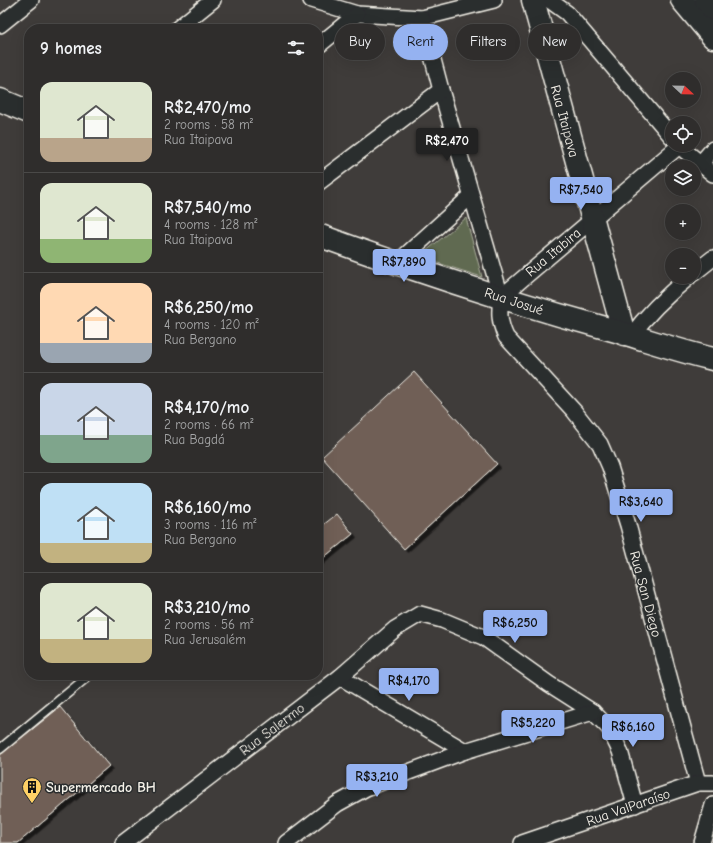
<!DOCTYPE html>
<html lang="en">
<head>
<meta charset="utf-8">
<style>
	:root { --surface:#2f2d2c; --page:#373534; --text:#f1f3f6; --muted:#a7a8a9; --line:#4a4948; --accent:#95b2f1 }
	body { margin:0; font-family:"Comic Neue",sans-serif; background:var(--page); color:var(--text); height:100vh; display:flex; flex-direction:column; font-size:15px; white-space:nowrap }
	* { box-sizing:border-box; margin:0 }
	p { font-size:13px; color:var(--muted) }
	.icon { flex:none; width:22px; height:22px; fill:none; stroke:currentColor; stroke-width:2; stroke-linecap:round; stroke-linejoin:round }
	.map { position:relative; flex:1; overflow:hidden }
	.drawer { position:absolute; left:24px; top:24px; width:299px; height:656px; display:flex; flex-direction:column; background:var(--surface); border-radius:16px; box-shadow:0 4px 16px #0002,0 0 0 1px var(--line) }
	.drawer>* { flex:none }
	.top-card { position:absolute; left:335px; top:24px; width:318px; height:36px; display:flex; gap:8px }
	.needle { width:26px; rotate:112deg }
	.buttons { position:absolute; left:665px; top:72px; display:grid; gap:8px }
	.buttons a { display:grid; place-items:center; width:36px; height:36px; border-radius:50%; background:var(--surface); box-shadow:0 4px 16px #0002,0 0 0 1px var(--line); font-size:20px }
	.price { position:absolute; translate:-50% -34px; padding:0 9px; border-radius:4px; background:var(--accent); color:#111; font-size:13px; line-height:26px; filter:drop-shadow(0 1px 2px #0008) }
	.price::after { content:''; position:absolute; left:50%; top:24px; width:12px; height:9px; margin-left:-6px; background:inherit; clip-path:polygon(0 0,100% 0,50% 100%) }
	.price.selected { background:#222; color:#fff }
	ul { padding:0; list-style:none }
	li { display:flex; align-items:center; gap:12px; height:100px; padding:0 16px }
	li+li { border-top:1px solid var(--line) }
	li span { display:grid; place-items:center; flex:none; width:112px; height:80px; border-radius:12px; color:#555 }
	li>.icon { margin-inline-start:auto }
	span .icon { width:48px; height:48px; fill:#fffc; stroke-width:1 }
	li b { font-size:17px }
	h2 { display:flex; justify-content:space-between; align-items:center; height:48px; padding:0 16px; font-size:17px }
	.chip { padding:0 14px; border-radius:18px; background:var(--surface); box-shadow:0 4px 16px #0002,0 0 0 1px var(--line); font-size:14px; line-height:36px }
	.chip.selected { background:var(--accent); color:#111 }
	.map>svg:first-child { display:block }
	.green { fill:#616a51; stroke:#aaae9c }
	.building { fill:#6f5e56; stroke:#f4f1e8; filter:url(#shadow) }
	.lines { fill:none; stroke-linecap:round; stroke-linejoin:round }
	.lane-casing { stroke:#f4f1e8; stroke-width:11 }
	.street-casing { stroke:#f4f1e8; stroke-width:18 }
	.secondary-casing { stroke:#f4f1e8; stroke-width:25 }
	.lane { stroke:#2a2d2e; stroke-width:8 }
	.street { stroke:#2a2d2e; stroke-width:15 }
	.secondary { stroke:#2a2d2e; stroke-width:22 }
	.labels { text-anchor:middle; stroke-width:3; stroke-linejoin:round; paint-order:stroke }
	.street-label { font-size:14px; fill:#f4f1e8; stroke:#2a2d2e }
	.poi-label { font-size:14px; font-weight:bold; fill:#f4f1e8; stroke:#2a2d2e; text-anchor:start }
</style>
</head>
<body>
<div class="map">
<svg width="713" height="843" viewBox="0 0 713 843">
	<defs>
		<filter id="shadow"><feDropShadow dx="3.5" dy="3.5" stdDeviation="0" flood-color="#0009"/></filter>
	</defs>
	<rect width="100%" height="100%" fill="#3f3c3a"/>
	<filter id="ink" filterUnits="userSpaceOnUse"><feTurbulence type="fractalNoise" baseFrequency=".025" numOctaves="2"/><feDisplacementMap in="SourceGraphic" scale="8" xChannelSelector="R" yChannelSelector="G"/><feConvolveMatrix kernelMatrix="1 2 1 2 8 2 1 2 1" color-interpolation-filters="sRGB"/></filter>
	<g filter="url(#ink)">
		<!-- green -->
		<polygon class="green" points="466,218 482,277 419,257"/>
		<!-- building -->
		<g class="building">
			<polygon points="414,372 497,464 404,549 322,457"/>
			<polygon points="337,514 353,534 318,562 318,529"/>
			<polygon points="60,707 109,766 18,843 0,843 0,755"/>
		</g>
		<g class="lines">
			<defs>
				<polyline id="lane" points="0,749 86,678"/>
				<g id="street">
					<polyline points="311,0 357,14 422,18 494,0"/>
					<polyline points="549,0 567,13 672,137"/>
					<path d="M422 18 441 90 501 297C499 313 499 322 506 337L574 411 600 444 610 467 628 525 698 783"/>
					<polyline points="0,25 31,0"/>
					<polyline points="177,29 213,0"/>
					<polyline points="318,46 357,14"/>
					<polyline points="678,145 713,174"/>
					<polyline points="700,164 713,149"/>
					<polyline points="318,183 441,90"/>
					<polyline points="397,263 471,196"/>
					<polyline points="694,273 713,258"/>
					<polyline points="501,297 679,146"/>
					<path d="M631 336C648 313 667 295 689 277"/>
					<polyline points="340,677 465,751"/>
					<polyline points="123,843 340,677 395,629 420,614 442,620 483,637 549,684 593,712 609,728 620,751 635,805"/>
					<polyline points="286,843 337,804 366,788 465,751 593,712"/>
					<polyline points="522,843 698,783 713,783"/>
					<polyline points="702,843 713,805"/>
				</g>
				<g id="secondary">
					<polyline points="533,0 624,334"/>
					<polyline points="682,0 713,37"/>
					<polyline points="706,0 713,9"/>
					<polyline points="0,100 29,112"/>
					<path d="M318 235C418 272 520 305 623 333 653 342 683 352 713 359"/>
				</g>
			</defs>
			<!-- lane casing -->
			<use href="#lane" class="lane-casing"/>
			<!-- street casing -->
			<use href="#street" class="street-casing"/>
			<!-- secondary casing -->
			<use href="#secondary" class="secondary-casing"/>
			<!-- lane -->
			<use href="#lane" class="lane"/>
			<!-- street -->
			<use href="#street" class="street"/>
			<!-- secondary -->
			<use href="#secondary" class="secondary"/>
		</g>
	</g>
	<!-- icons -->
	<defs>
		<symbol id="building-pin" viewBox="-11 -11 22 30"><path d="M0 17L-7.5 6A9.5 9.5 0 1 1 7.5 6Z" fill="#ffd166" stroke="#2a2d2e"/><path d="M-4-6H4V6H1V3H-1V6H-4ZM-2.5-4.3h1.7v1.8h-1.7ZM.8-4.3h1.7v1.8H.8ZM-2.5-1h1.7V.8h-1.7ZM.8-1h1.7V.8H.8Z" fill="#111"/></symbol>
	</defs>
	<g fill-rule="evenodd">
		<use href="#building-pin" x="21" y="776" width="22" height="30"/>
	</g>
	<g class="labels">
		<!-- street labels -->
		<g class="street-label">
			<text transform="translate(565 121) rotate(75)" y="5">Rua Itaipava</text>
			<text transform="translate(553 252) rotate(-40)" y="5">Rua Itabira</text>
			<text transform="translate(514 301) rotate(18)" y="5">Rua Josué</text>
			<text transform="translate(646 594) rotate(75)" y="5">Rua San Diego</text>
			<text transform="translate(272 729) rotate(-37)" y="5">Rua Salermo</text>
			<text transform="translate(628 807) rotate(-19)" y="5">Rua ValParaíso</text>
		</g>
		<!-- poi labels -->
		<g class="poi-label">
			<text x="46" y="792">Supermercado BH</text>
		</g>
	</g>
</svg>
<div class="buttons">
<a><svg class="needle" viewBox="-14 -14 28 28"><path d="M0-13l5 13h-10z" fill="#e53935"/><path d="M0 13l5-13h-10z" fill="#a7a8a9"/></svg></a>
<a><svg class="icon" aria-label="locate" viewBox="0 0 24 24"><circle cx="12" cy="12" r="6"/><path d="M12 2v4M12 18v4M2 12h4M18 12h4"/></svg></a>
<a><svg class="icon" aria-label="layers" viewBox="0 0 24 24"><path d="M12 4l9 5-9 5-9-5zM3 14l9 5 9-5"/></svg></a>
<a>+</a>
<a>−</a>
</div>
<b class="price selected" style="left:447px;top:162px">R$2,470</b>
<b class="price" style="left:581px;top:211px">R$7,540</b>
<b class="price" style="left:404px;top:283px">R$7,890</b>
<b class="price" style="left:641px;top:523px">R$3,640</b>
<b class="price" style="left:515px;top:644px">R$6,250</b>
<b class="price" style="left:409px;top:702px">R$4,170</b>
<b class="price" style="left:533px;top:744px">R$5,220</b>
<b class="price" style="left:633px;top:748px">R$6,160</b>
<b class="price" style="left:377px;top:798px">R$3,210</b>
<div class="top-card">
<a class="chip">Buy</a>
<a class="chip selected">Rent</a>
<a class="chip">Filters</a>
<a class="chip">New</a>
</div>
<section class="drawer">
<h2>9 homes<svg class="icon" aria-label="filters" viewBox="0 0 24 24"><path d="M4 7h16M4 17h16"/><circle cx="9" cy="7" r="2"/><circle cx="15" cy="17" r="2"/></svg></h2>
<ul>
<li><span style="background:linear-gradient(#dfe7d0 70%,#b9a48a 0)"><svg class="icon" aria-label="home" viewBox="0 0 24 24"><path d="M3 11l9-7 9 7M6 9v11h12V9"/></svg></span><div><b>R$2,470/mo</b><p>2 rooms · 58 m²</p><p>Rua Itaipava</p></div></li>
<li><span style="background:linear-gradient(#dfe7d0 70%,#8fb573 0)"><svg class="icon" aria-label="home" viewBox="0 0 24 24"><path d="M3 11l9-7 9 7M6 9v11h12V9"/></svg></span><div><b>R$7,540/mo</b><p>4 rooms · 128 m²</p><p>Rua Itaipava</p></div></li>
<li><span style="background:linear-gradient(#ffd9b3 75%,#9aa5b1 0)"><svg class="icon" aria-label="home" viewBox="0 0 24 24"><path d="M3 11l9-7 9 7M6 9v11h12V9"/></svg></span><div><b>R$6,250/mo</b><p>4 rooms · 120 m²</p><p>Rua Bergano</p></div></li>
<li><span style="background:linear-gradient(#c9d6e8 65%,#7fa58c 0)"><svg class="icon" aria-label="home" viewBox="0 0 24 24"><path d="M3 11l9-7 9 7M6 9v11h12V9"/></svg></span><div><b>R$4,170/mo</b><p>2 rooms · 66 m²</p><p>Rua Bagdá</p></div></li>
<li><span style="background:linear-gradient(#bfe0f5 75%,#c2b280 0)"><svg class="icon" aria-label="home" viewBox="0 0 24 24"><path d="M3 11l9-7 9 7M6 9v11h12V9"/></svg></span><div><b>R$6,160/mo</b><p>3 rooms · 116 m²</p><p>Rua Bergano</p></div></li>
<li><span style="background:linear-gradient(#dfe7d0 70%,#c2b280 0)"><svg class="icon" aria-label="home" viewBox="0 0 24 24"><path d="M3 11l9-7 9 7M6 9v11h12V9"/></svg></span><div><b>R$3,210/mo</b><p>2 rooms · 56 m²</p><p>Rua Jerusalém</p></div></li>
</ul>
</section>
</div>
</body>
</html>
